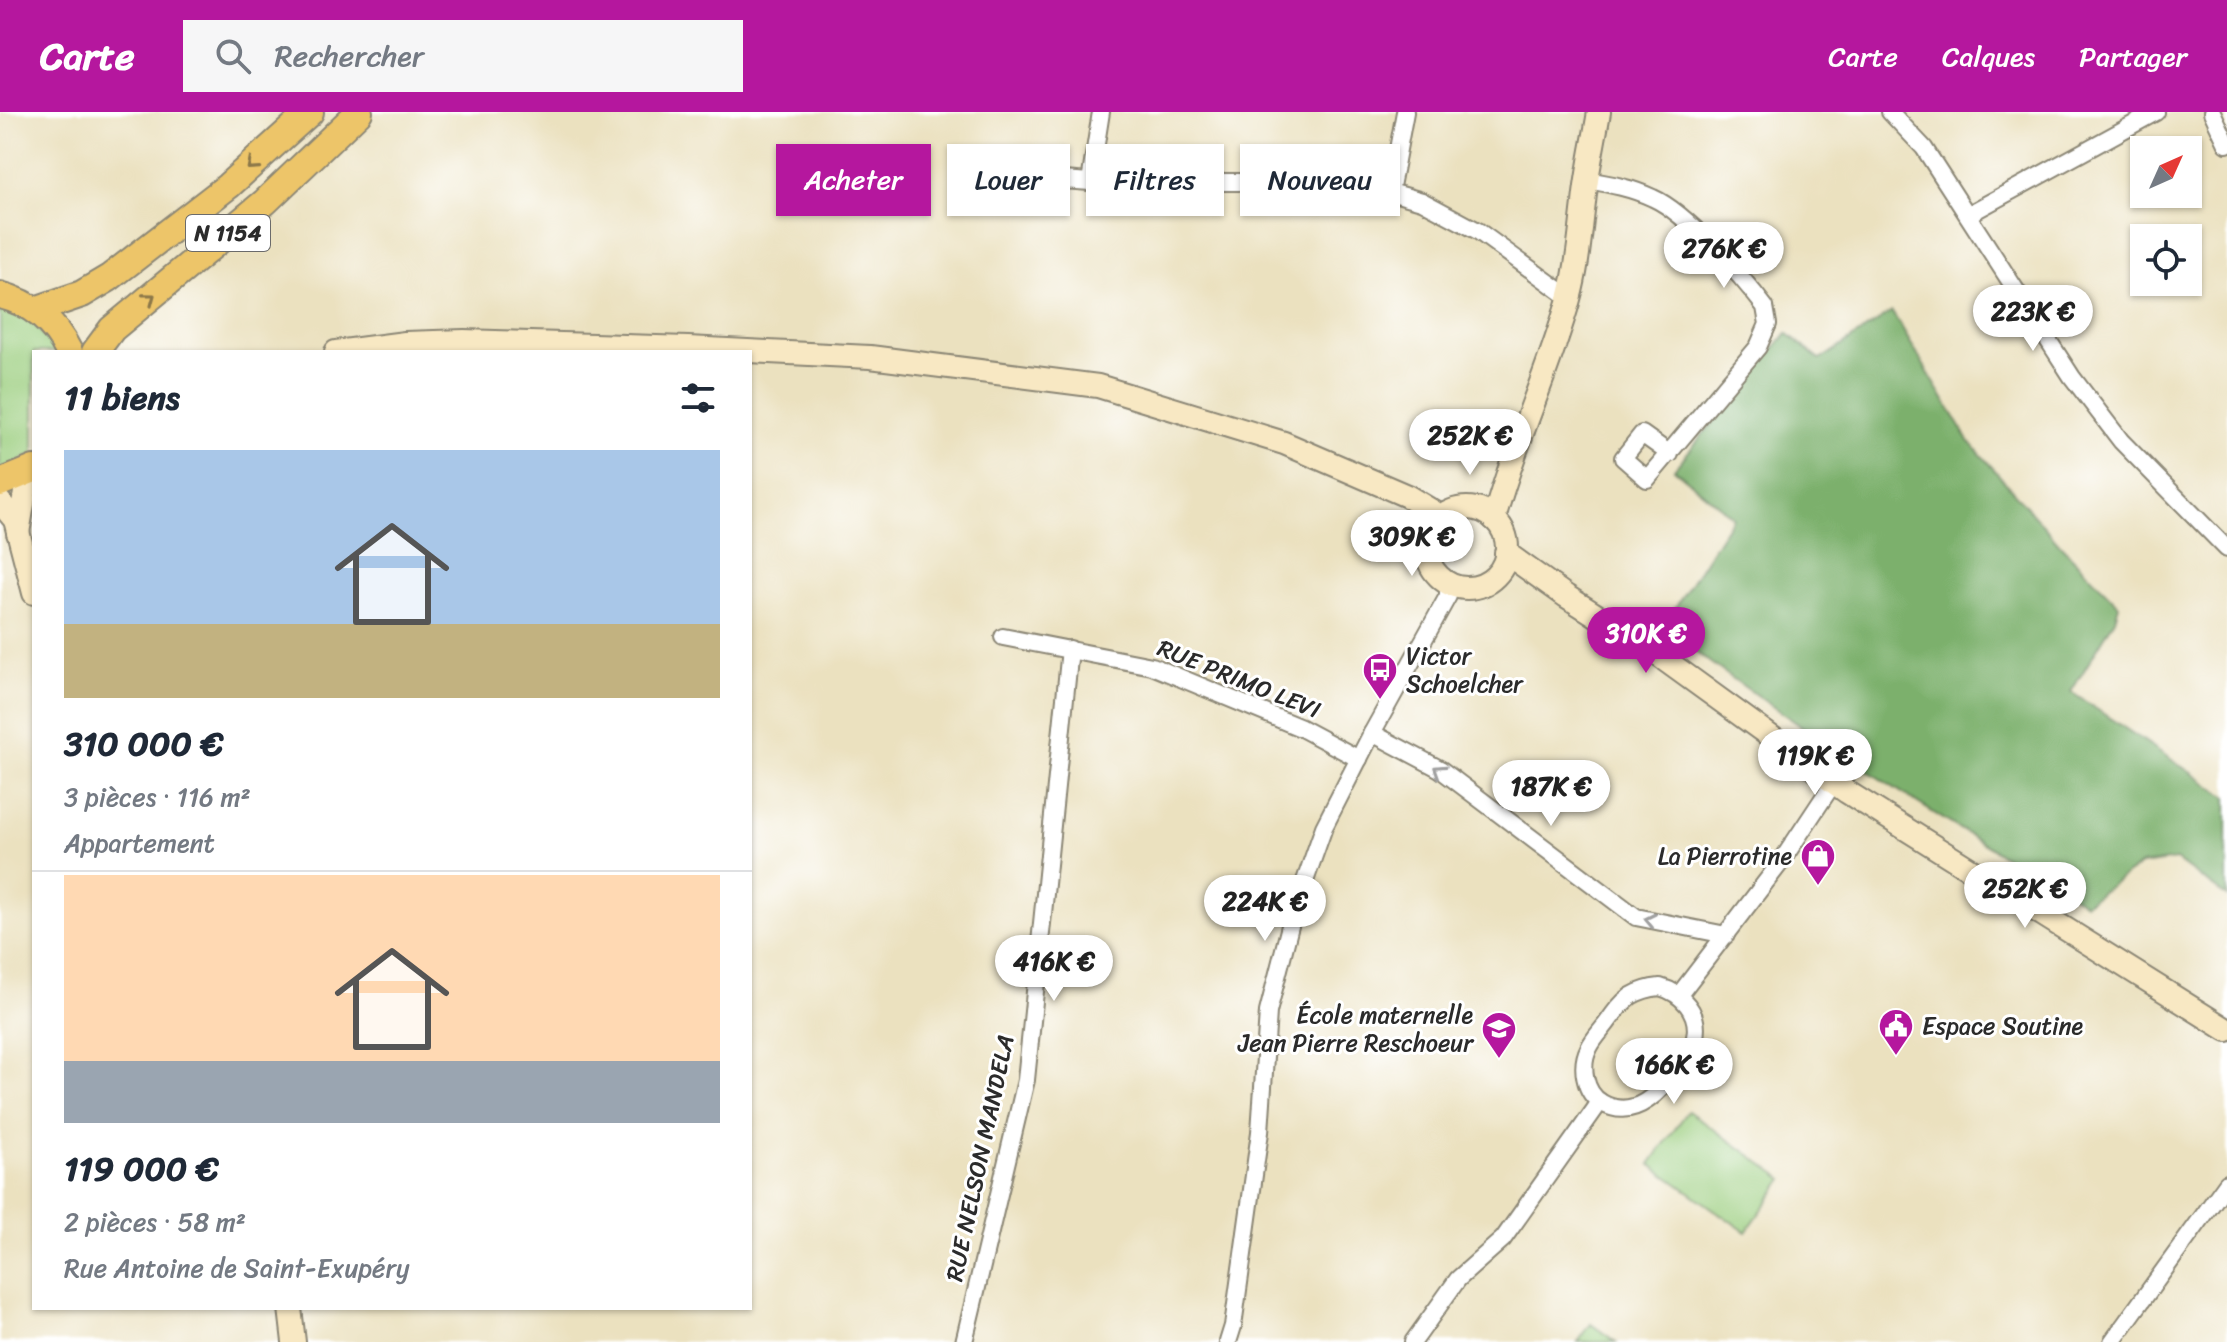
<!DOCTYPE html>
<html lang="fr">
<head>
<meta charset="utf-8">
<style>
	:root { --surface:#fff; --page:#f6f6f7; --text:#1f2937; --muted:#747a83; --line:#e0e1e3; --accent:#b5179e }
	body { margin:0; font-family:Sriracha,sans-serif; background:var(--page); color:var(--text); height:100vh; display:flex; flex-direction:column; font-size:30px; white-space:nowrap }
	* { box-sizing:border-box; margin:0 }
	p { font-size:26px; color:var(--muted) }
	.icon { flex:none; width:44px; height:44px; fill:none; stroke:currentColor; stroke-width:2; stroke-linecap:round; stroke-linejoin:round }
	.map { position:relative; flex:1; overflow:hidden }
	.panel { position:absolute; left:32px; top:238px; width:720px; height:960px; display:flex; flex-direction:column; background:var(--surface); border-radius:0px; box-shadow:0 2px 6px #0004 }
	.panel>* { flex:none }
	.guide { position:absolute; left:776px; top:32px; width:760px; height:72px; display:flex; gap:16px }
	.needle { width:52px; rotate:45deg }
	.buttons { position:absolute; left:2130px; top:24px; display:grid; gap:16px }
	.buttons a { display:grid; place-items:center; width:72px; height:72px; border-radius:0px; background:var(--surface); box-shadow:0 2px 6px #0004; font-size:40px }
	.price { position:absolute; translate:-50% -68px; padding:0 18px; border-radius:28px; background:#fff; color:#222; font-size:26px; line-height:52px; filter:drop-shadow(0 2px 4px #0008) }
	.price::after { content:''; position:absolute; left:50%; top:48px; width:24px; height:18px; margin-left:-12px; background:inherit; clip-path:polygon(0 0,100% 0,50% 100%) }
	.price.selected { background:var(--accent); color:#fff }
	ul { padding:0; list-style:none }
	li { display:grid; align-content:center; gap:16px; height:424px; padding:0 32px }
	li+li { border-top:2px solid var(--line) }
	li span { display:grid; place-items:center; height:248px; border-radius:0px; color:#555 }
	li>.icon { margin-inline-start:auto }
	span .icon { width:144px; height:144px; fill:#fffc; stroke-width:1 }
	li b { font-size:34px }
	h2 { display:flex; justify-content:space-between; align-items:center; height:96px; padding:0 32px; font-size:34px }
	.chip { padding:0 28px; border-radius:0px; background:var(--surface); box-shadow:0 2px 6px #0004; font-size:28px; line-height:72px }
	.chip.selected { background:var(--accent); color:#fff }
	header { display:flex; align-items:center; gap:48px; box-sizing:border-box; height:112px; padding:0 40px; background:var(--accent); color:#fff }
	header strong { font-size:38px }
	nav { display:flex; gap:44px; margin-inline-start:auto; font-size:28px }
	.search { width:560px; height:72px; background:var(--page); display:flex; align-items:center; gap:20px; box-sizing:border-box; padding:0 28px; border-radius:0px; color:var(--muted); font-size:30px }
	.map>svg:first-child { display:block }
	.green { fill:#9acd7d; stroke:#627c54; stroke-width:2 }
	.forest { fill:#7bb06c; stroke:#536e4c; stroke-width:2 }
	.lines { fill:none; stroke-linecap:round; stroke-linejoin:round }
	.street-casing { stroke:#8b8675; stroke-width:20 }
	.secondary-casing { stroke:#8b8675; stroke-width:26 }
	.primary-casing { stroke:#8b8675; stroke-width:30 }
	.street { stroke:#fff; stroke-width:16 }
	.secondary { stroke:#f8e8c3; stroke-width:22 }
	.primary { stroke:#edc569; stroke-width:26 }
	.oneway { stroke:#8c784a }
	.oneway2 { stroke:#a0a0a0 }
	.labels { text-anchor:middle; stroke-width:6; stroke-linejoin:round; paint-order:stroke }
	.shield { fill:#fff; stroke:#6b6b6b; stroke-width:2 }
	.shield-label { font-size:22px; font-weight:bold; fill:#2b2b2b }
	.poi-label { font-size:24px; fill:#2b2b2b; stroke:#fff; text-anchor:start }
	.street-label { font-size:24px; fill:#2b2b2b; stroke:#fff }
</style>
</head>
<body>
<header>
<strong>Carte</strong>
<div class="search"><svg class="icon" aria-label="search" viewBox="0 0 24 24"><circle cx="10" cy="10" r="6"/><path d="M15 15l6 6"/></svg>Rechercher</div>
<nav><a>Carte</a><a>Calques</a><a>Partager</a></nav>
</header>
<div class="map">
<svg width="2227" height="1230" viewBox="0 0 2227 1230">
	<rect width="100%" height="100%" fill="#fff"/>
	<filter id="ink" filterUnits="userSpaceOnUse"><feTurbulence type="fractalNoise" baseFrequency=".0125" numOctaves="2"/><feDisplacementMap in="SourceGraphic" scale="16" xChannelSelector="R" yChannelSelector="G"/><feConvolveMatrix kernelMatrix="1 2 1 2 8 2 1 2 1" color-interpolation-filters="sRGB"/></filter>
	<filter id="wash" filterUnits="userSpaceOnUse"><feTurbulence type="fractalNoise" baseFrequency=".006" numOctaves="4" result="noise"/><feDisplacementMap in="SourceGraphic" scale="32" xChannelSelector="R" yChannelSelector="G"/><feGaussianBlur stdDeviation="1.8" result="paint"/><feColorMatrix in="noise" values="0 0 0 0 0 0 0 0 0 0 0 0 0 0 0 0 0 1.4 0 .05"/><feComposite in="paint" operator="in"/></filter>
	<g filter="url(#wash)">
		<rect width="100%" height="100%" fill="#ebe1bf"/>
		<!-- green -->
		<g class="green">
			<polygon points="0,195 32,209 57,240 34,240 34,342 0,358"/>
			<polygon points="1688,999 1784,1067 1746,1120 1650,1052"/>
			<polygon points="1591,1212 1616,1230 1578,1230"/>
		</g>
		<!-- forest -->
		<path class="forest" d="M1892 200 1969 329 2061 434 2119 493 2115 507 2071 580 2227 685V785L2176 748 2141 753 2085 791C1938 709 1798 615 1662 516L1733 405 1674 357 1787 221 1820 248Z"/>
	</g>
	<g filter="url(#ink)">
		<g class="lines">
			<defs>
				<g id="street">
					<polyline points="1890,0 1924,36 2072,265 2121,329 2227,437"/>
					<polyline points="2212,0 2227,32"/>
					<polyline points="971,61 1090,70 1284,70 1390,80 1422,89 1478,119 1570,186"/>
					<path d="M1587 68C1610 72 1632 76 1653 86 1687 101 1742 165 1765 195L1768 212 1758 235 1647 367 1623 346 1642 322 1670 342"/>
					<polyline points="1090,70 1101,0"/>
					<polyline points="1390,80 1405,0"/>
					<polyline points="1969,102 2156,0"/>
					<polyline points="1003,525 1152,554 1301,616 1359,647"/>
					<polyline points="1372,621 1440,657 1636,805 1726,823"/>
					<path d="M1660 875C1682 881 1700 901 1695 925 1693 937 1684 948 1677 957 1660 981 1634 1009 1602 991 1584 981 1580 953 1589 936 1593 927 1601 919 1607 911 1614 901 1621 891 1631 884 1641 878 1649 876 1660 875Z"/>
					<polyline points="1679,883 1781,750 1834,670"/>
					<polyline points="964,1230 1026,968 1070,537"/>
					<polyline points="1228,1230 1233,1214 1260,1020 1268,900 1292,806 1324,715 1372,621 1448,484 1448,471"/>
					<polyline points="1413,1230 1458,1167 1503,1127 1600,990"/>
					<polyline points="2112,1230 2227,1071"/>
				</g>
				<g id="secondary">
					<polyline points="336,240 405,231 464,229 688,236 870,245 1098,274 1284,331 1407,384 1442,405"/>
					<polyline points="0,390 15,408 34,481"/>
					<circle cx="1467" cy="436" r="40"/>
					<path d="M1494 407C1514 332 1548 262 1569 187 1578 155 1580 123 1584 91 1587 60 1594 30 1599 0"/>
					<polyline points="18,421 26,375 34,361"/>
					<polyline points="1506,441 1566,484 1654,540 1847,680 2227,918"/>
					<polyline points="290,1196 294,1230"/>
				</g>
				<g id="primary">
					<path d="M0 183C32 191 55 211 69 240"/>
					<polyline points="35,198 82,182 109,166 228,74 310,0"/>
					<polyline points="95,240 112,217 265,90 359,0"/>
					<polyline points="0,371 34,357"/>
				</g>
			</defs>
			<!-- street casing -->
			<use href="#street" class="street-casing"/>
			<!-- secondary casing -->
			<use href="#secondary" class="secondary-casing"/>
			<!-- primary casing -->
			<use href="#primary" class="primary-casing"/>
			<!-- street -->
			<use href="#street" class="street"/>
			<!-- secondary -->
			<use href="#secondary" class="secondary"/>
			<!-- primary -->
			<use href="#primary" class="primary"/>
		</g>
		<!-- one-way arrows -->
		<defs><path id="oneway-chevron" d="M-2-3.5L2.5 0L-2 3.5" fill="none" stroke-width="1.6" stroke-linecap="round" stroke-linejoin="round" transform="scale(2)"/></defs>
		<g class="oneway">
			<use href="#oneway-chevron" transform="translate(252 53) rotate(139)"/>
			<use href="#oneway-chevron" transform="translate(150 186) rotate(-37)"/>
		</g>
		<g class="oneway2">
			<use href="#oneway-chevron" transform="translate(1439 658) rotate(-147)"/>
			<use href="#oneway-chevron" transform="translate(1650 808) rotate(-168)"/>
		</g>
	</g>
	<!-- icons -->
	<defs>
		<symbol id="bus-pin" viewBox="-11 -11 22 30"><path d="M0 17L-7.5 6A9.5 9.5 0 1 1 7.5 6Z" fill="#b5179e" stroke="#fff"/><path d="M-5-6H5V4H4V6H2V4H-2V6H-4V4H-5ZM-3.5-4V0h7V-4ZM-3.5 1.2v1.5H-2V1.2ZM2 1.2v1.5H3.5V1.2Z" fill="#fff"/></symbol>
		<symbol id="shop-pin" viewBox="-11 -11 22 30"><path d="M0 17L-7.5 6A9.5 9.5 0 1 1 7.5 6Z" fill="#b5179e" stroke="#fff"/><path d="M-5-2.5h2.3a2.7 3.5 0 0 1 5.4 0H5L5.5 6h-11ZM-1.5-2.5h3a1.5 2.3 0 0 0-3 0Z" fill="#fff"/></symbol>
		<symbol id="civic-pin" viewBox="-11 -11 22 30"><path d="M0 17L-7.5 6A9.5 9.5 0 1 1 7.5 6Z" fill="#b5179e" stroke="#fff"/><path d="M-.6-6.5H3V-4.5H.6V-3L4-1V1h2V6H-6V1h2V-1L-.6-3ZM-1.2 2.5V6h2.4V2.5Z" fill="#fff"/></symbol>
		<symbol id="school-pin" viewBox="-11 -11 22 30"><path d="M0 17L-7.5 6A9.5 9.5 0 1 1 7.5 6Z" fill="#b5179e" stroke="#fff"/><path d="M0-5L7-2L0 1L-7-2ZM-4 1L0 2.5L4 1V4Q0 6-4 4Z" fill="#fff"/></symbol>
	</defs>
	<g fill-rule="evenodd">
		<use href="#bus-pin" x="1360" y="538" width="40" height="54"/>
		<use href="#shop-pin" x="1798" y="724" width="40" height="54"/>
		<use href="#civic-pin" x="1876" y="894" width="40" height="54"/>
		<use href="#school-pin" x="1479" y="897" width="40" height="54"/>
	</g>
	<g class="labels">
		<!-- shield labels -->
		<rect class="shield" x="186" y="103" width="84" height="36" rx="6"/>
		<g class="shield-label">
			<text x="228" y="129">N 1154</text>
		</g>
		<!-- poi labels -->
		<g class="poi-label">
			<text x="1406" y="552">Victor<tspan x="1406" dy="28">Schoelcher</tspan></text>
			<text x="1792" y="752" text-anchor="end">La Pierrotine</text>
			<text x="1473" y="911" text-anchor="end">École maternelle<tspan x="1473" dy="28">Jean Pierre Reschoeur</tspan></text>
			<text x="1922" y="922">Espace Soutine</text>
		</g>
		<!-- street labels -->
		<g class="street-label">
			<text transform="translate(1239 567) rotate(22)" y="8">RUE PRIMO LEVI</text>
			<text transform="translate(980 1046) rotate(-78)" y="8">RUE NELSON MANDELA</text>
		</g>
	</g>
</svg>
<div class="buttons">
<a><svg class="needle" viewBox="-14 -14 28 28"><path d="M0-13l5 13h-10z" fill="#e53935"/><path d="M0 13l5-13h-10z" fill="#747a83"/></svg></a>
<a><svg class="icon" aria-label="locate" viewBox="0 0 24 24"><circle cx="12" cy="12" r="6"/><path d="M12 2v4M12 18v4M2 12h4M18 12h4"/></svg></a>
</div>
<b class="price" style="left:1724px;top:178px">276K €</b>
<b class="price" style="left:2033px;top:241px">223K €</b>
<b class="price" style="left:1470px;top:365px">252K €</b>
<b class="price" style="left:1412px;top:466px">309K €</b>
<b class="price selected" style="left:1646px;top:563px">310K €</b>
<b class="price" style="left:1815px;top:685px">119K €</b>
<b class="price" style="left:1551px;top:716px">187K €</b>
<b class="price" style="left:2025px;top:818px">252K €</b>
<b class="price" style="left:1265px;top:831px">224K €</b>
<b class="price" style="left:1054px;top:891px">416K €</b>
<b class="price" style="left:1674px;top:994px">166K €</b>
<div class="guide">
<a class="chip selected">Acheter</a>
<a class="chip">Louer</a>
<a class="chip">Filtres</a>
<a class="chip">Nouveau</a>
</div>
<section class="panel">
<h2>11 biens<svg class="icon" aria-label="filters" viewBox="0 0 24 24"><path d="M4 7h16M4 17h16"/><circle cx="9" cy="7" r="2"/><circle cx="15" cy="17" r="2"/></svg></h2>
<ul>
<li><span style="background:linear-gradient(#a9c7e8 70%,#c2b280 0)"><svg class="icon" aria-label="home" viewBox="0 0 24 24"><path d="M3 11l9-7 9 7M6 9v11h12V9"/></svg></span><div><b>310 000 €</b><p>3 pièces · 116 m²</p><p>Appartement</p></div></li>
<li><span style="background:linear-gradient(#ffd9b3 75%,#9aa5b1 0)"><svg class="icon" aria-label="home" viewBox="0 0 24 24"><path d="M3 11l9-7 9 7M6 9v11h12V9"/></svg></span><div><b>119 000 €</b><p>2 pièces · 58 m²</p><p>Rue Antoine de Saint-Exupéry</p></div></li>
</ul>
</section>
</div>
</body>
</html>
